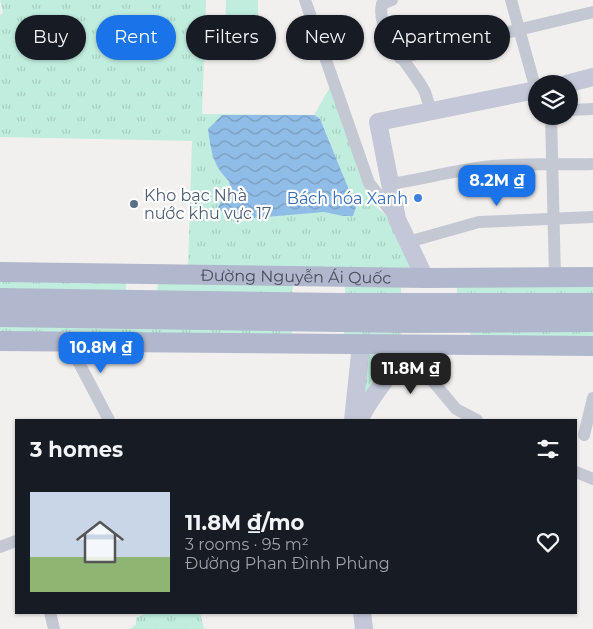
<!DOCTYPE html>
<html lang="en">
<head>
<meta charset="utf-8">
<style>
	:root { --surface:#171b24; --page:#20242c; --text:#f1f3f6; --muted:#9ea1a6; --accent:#1a73e8 }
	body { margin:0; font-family:Montserrat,sans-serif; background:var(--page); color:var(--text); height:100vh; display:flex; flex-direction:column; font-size:19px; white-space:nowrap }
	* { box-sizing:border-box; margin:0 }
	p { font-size:16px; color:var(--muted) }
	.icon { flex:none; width:28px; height:28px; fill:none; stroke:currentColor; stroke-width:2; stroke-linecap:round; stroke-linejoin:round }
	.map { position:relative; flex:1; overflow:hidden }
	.drawer { position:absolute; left:15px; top:419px; width:562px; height:195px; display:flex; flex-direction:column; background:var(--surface); border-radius:0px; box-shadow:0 1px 4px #0004 }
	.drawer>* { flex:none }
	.top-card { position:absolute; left:15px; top:15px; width:564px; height:45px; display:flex; gap:10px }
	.controls { position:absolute; left:528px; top:75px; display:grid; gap:10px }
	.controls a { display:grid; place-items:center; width:50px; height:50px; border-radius:50%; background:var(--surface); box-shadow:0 1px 4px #0004; font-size:25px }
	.price { position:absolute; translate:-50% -42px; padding:0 11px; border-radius:10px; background:var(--accent); color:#fff; font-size:16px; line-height:32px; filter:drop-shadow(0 1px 2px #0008) }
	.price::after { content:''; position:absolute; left:50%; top:30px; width:15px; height:11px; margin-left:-8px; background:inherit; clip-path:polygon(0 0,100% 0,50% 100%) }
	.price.selected { background:#222; color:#fff }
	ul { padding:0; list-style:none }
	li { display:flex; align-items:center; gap:15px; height:125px; padding:0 15px }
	li span { display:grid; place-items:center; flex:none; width:140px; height:100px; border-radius:0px; color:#555 }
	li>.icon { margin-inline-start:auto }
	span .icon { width:60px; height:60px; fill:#fffc; stroke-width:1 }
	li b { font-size:21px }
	h2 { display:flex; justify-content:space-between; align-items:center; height:60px; padding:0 15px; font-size:21px }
	.chip { padding:0 18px; border-radius:22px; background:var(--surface); box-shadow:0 1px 4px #0004; font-size:18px; line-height:45px }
	.chip.selected { background:var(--accent); color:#fff }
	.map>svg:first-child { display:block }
	.grass { fill:url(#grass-tufts) }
	.pitch { fill:#c0edde }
	.water { fill:url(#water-waves) }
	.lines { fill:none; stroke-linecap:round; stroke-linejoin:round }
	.street { stroke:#c4c8d3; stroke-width:12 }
	.secondary { stroke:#c3c7d7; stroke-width:18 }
	.primary { stroke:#b1b7cc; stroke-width:20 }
	.shop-dot { fill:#3f7fe0; stroke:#fff; stroke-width:2 }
	.service-dot { fill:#5c6f8a; stroke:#fff; stroke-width:2 }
	.labels { text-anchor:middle; stroke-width:4.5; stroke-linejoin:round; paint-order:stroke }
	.service-label { font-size:16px; fill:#4e5e75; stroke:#fff; text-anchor:start }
	.shop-label { font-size:16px; fill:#366cbe; stroke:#fff; text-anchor:end }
	.street-label { font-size:16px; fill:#484d5c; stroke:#fff }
</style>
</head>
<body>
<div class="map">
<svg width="593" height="629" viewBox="0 0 593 629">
	<defs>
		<pattern id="grass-tufts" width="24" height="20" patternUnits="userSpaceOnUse" patternTransform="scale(1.25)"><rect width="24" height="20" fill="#c0edde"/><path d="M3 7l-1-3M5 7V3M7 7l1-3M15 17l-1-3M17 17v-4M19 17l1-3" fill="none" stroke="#a6cdc1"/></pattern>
		<pattern id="water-waves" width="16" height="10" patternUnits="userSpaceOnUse" patternTransform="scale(1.25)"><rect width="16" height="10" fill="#90bde7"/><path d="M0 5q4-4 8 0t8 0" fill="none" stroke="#789cbe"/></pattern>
	</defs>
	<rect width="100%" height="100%" fill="#f2f0ef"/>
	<!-- grass -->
	<g class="grass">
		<polygon points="0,0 206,0 202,114 314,115 330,87 370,201 393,222 416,272 188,269 192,141 0,137 0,15 3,13"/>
		<polygon points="0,278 126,281 126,294 0,292"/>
		<polygon points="158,281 293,283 292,296 157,294"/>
		<polygon points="345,283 401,284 401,297 345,297"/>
		<polygon points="593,283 593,297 457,297 457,284"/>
		<polygon points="0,323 292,328 292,338 0,334"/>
		<polygon points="344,328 401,329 401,340 344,339"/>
		<polygon points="593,328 593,340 471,340 470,329"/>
		<polygon points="366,352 403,352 362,400"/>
		<polygon points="148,612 200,613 204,629 129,629 136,625 136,618"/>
	</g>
	<!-- pitch -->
	<polygon class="pitch" points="226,0 258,0 258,38 225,37"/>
	<!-- water -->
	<path class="water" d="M222 115H314L320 119 356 207 353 216H343L324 212 243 219 236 213 221 211 218 207 230 187 229 181C213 166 211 151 208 129Z"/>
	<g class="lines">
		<!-- street -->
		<g class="street">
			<polyline points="305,0 369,183 395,217"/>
			<path d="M392 0 382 4C375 33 413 68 425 92 427 98 429 105 431 111"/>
			<polyline points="511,0 536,90"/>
			<polyline points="400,58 593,12"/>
			<polyline points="569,110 593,109"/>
			<polyline points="551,116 555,277"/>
			<path d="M390 184C425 179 458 169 493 166 526 163 560 165 593 164"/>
			<polyline points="408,242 479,222 593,217"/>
			<polyline points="68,342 109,420"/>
			<polyline points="416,361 456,409 477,420"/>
			<polyline points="584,435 593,398"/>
			<polyline points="576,472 593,479"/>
			<polyline points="0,547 16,541"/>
			<polyline points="50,612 54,629"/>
		</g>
		<!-- secondary -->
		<g class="secondary">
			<polyline points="566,84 593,77"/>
			<polyline points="425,278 397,219 378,122 536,90"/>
			<polyline points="353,420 361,345"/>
			<path d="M359 420C374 393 396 361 423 346"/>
			<polyline points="362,612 364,629"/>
		</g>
		<!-- primary -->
		<g class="primary">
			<path id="s1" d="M0 272 425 278 593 277"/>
			<polyline points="0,298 339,303 593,303"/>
			<polyline points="0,317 411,323 593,322"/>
			<polyline points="0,341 593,346"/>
		</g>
	</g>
	<!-- markers -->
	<circle class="shop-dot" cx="418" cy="198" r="5"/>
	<circle class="service-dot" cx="134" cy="204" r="5"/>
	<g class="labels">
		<!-- service labels -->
		<g class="service-label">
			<text x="144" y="201">Kho bạc Nhà<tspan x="144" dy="18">nước khu vực 17</tspan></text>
		</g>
		<!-- shop labels -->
		<g class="shop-label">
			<text x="408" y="204">Bách hóa Xanh</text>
		</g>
		<!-- street labels -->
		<g class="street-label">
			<text dy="6" stroke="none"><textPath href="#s1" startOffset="296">Đường Nguyễn Ái Quốc</textPath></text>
		</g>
	</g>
</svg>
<div class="controls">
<a><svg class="icon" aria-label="layers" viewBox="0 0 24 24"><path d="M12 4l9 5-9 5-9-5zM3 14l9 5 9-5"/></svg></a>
</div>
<b class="price" style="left:497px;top:207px">8.2M ₫</b>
<b class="price" style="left:101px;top:374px">10.8M ₫</b>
<b class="price selected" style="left:411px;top:395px">11.8M ₫</b>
<div class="top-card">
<a class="chip">Buy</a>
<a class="chip selected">Rent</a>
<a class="chip">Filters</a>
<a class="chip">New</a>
<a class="chip">Apartment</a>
</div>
<section class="drawer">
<h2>3 homes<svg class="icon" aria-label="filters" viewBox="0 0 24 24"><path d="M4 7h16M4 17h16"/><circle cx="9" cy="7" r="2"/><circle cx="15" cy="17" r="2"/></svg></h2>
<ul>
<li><span style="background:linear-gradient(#c9d6e8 65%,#8fb573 0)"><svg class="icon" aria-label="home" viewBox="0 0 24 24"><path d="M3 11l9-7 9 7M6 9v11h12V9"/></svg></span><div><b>11.8M ₫/mo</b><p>3 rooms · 95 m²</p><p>Đường Phan Đình Phùng</p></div><svg class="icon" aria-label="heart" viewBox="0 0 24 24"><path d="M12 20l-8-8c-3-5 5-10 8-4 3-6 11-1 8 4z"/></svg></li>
</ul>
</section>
</div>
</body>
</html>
